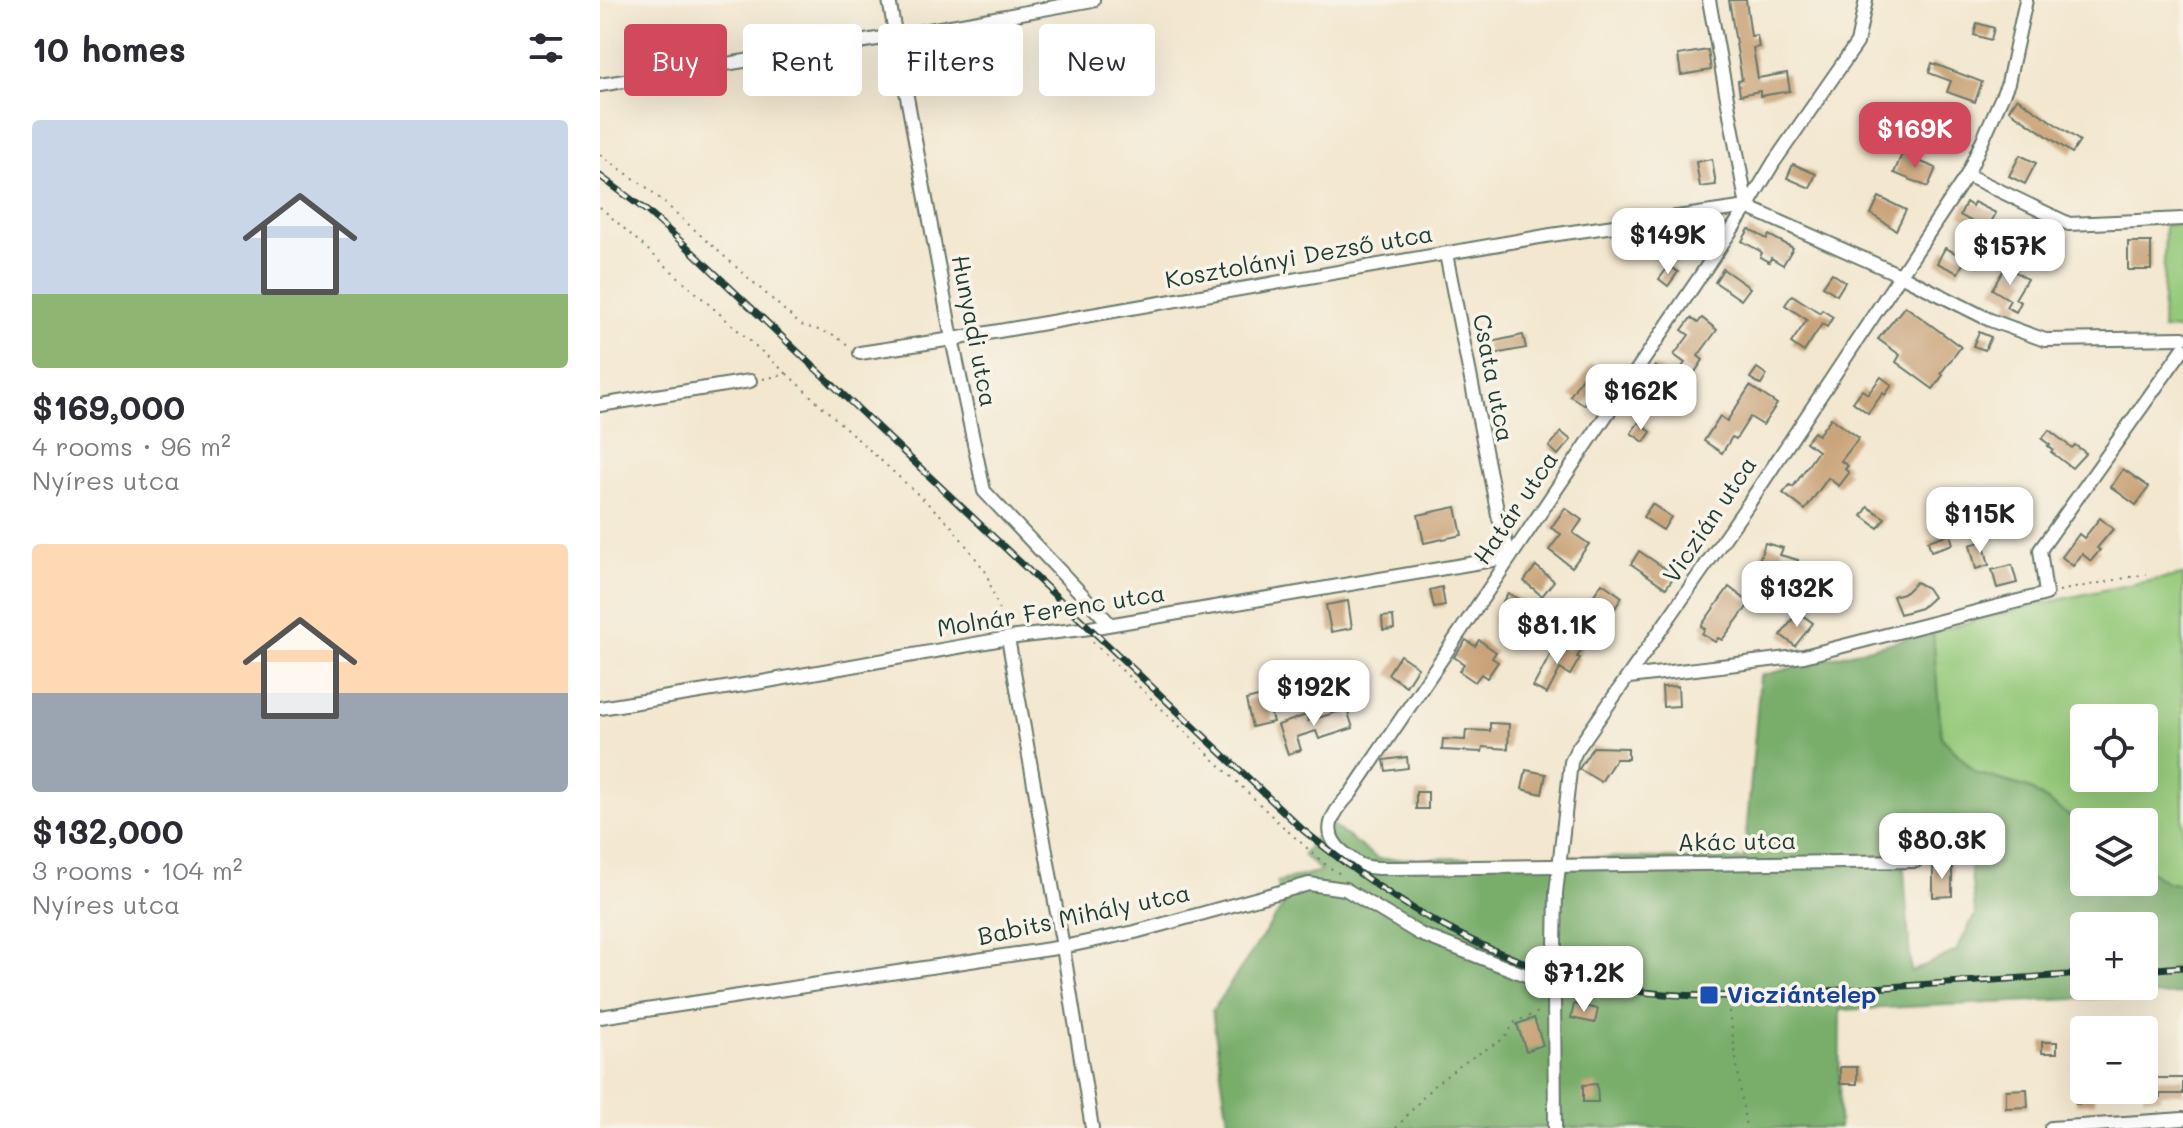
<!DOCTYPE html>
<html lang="en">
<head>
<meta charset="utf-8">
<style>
	:root { --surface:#fff; --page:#f7f7f7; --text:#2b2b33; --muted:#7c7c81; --accent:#d1495b }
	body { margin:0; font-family:Mali,sans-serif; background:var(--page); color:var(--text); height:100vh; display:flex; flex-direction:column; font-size:30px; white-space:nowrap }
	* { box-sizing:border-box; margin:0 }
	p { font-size:26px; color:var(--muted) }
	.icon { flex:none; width:44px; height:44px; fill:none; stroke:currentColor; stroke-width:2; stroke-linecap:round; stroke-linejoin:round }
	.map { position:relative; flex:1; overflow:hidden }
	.panel { display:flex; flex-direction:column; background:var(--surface); width:600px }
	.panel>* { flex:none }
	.top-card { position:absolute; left:24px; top:24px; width:760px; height:72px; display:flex; gap:16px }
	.buttons { position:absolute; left:1470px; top:704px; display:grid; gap:16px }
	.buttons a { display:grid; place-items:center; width:88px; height:88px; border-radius:8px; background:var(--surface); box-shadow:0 8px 32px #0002; font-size:40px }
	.price { position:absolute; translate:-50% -68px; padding:0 18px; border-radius:16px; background:#fff; color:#222; font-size:26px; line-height:52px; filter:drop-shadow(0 2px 4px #0008) }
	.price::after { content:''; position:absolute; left:50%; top:48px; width:24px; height:18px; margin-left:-12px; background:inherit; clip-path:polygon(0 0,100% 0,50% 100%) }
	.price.active { background:var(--accent); color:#fff }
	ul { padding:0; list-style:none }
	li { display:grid; align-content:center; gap:16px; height:424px; padding:0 32px }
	li span { display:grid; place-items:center; height:248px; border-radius:8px; color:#555 }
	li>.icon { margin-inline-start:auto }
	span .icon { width:144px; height:144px; fill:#fffc; stroke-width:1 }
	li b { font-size:34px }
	h2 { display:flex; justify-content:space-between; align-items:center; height:96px; padding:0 32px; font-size:34px }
	.pill { padding:0 28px; border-radius:8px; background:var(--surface); box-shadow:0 8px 32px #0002; font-size:28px; line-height:72px }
	.pill.active { background:var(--accent); color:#fff }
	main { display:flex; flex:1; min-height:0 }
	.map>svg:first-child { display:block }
	.green { fill:#95c97a; stroke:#5a8357; stroke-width:2; fill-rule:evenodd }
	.forest { fill:#78ad6a; stroke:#4c754f; stroke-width:2; fill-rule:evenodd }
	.building { fill:#c9a378 }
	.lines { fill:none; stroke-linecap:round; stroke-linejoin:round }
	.minor-casing { stroke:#69786a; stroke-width:16 }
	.path { stroke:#69786a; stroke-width:2; stroke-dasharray:2 6; stroke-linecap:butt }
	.minor { stroke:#fff; stroke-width:12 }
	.rail-casing { stroke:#1f3d34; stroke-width:7 }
	.rail { stroke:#f7f3e8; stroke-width:4; stroke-dasharray:12; stroke-linecap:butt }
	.transit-dot { fill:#1a4fb4; stroke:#f7f3e8; stroke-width:3 }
	.labels { text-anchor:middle; stroke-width:7; stroke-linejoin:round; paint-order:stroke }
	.street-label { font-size:24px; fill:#1f3d34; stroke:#f7f3e8 }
	.transit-label { font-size:24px; font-weight:bold; fill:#164399; stroke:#f7f3e8; text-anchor:start }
</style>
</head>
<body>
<main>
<section class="panel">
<h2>10 homes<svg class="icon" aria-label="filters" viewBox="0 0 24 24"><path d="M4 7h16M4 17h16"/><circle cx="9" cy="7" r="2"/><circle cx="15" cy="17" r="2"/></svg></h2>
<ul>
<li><span style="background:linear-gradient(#c9d6e8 70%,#8fb573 0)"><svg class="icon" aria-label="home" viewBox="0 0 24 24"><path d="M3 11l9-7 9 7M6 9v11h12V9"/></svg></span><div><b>$169,000</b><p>4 rooms · 96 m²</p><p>Nyíres utca</p></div></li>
<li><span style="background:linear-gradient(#ffd9b3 60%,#9aa5b1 0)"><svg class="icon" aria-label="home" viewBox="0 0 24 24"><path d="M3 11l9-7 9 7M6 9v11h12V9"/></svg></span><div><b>$132,000</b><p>3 rooms · 104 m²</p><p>Nyíres utca</p></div></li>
</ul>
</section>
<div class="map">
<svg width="1583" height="1128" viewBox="0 0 1583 1128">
	<rect width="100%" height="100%" fill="#f7f3e8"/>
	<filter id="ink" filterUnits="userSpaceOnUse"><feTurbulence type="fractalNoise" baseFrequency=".0125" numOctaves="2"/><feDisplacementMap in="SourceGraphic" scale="16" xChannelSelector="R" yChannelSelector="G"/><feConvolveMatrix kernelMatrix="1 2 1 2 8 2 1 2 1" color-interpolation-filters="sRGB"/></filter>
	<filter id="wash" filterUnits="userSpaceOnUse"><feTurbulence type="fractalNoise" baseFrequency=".006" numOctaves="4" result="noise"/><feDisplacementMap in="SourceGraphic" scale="32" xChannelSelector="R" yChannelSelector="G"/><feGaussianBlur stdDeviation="1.8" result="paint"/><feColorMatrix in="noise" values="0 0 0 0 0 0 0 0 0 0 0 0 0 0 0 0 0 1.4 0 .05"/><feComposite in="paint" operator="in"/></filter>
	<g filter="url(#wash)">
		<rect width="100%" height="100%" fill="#f3e7cf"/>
		<!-- green -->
		<g class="green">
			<polygon points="1565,225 1583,225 1583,330 1562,329"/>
			<path d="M1583 575V884L1568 883 1544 867V822H1484V826L1428 788 1376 773 1341 737 1333 632C1416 609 1498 589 1583 575ZM1484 718H1544V778H1484Z"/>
		</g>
		<!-- forest -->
		<path class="forest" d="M1333 632 1341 737 1376 773 1428 788 1484 826V882H1544V867L1568 883 1583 884V994L1240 1010 1239 1128H629L612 1011 683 906 677 882 721 871 703 855 726 821 778 859 974 857 1144 859 1160 676ZM1369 852 1375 915 1356 951 1311 972 1303 855ZM1484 926H1544V986H1484Z"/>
		<g id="blocks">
			<!-- building -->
			<g class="building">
				<polygon points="1129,0 1146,0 1151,36 1157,35 1159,47 1153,48 1158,78 1187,73 1190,91 1160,96 1160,91 1140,95 1138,81 1142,80"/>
				<polygon points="1377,23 1394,28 1391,40 1374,35"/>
				<polygon points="1108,50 1111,70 1081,75 1078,55"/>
				<polygon points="1332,63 1382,82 1375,102 1347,92 1351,81 1329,73"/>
				<polygon points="1417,98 1480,141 1472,153 1409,110"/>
				<polygon points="1336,116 1358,124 1348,150 1321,141 1327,126 1331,128"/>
				<polygon points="1302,154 1336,168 1328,187 1294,173"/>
				<polygon points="1420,155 1436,163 1425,184 1409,176"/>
				<polygon points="1112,159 1116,185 1100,187 1096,162"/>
				<polygon points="1193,164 1216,174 1210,188 1187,178"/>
				<polygon points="1279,197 1306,210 1296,230 1271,214"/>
				<polygon points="1366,202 1372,206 1374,202 1396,213 1387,230 1360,215"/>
				<polygon points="1149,229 1167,239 1169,235 1193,248 1183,265 1171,258 1169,262 1160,257 1162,253 1160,251 1142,241"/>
				<polygon points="1396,233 1413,242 1405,255 1389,247"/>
				<rect x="1528" y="242" width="23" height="28"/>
				<polygon points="1345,248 1366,258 1358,273 1337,263"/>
				<polygon points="1069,266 1078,272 1068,286 1059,279"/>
				<polygon points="1406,266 1427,279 1415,299 1421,302 1416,312 1406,307 1410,300 1392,289"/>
				<polygon points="1123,269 1150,288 1141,300 1115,282"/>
				<polygon points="1232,273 1245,282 1237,295 1223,286"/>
				<polygon points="1192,295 1220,313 1222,310 1233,317 1227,327 1222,324 1204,352 1191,343 1207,320 1185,305"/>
				<polygon points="1305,306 1361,347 1341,373 1343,375 1333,389 1296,362 1300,355 1278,339"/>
				<polygon points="1091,318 1098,323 1102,318 1117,330 1098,356 1103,360 1093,375 1082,367 1085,363 1074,355 1089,335 1082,330"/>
				<polygon points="1379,332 1391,337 1385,350 1373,346"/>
				<polygon points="923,335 926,348 889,355 886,343"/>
				<polygon points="991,364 1006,374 984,405 970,396"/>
				<polygon points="1055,366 1071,377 1057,397 1041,386"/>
				<polygon points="1157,368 1167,375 1161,385 1150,378"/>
				<polygon points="1281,377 1292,385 1285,395 1283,393 1268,413 1253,402 1262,390 1268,394"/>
				<polygon points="1150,386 1177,404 1163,425 1150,417 1136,439 1132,437 1122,453 1104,441 1120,416 1127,421"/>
				<polygon points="1231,418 1259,438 1241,461 1248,466 1245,469 1249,473 1239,486 1228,478 1205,510 1183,493 1190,485 1193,487 1218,451 1206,442 1214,432 1218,435"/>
				<polygon points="1039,422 1051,432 1044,442 1031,433"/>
				<polygon points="1449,430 1472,448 1475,445 1486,453 1472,468 1451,452 1453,450 1448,446 1450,445 1442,439"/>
				<polygon points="961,432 971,440 958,455 949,447"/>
				<polygon points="1523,469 1549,487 1536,505 1511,487"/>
				<polygon points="1052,504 1071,517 1063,530 1043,517"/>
				<polygon points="856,507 862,535 824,543 818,515"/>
				<polygon points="1268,507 1285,518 1278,528 1262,516"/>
				<polygon points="965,508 982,520 973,533 989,544 972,567 949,550 961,534 951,528"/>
				<polygon points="1500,518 1513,529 1497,548 1500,550 1491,561 1482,554 1473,566 1462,557 1479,534 1484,538"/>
				<polygon points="1350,534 1353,544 1331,551 1328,541"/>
				<polygon points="1383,541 1389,565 1376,569 1370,545"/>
				<polygon points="1165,543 1183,548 1180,555 1198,560 1191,582 1169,576 1173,565 1159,561"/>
				<polygon points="1039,551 1075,575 1066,588 1031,564"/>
				<polygon points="1412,565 1417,583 1397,588 1392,570"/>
				<polygon points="936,566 954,581 942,596 924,581"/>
				<polygon points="1220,575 1234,579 1231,590 1217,586"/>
				<polygon points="1316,582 1327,588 1333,597 1321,608 1300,614 1293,596 1306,592"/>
				<polygon points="1002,583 1022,597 1012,613 991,599"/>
				<polygon points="842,587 845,606 834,608 830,590"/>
				<polygon points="1129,587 1150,603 1122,640 1118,638 1115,642 1102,634 1105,629 1101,626"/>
				<polygon points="908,593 936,610 924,630 900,615 906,605 902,603"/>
				<polygon points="748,601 752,628 731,632 726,605"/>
				<polygon points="1198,612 1213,623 1195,646 1181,635"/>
				<polygon points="1001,615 1012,621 1004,635 993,629"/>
				<polygon points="793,616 794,629 783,630 782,617"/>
				<polygon points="866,640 875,646 879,640 896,652 892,658 898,662 887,678 881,674 875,682 859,671 864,664 854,657"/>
				<polygon points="971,643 982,649 977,657 980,658 970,675 960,669 947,694 933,687 956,644 967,651"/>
				<polygon points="800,655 818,667 806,686 788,674"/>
				<polygon points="1078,686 1079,706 1063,707 1062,687"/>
				<polygon points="666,695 673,722 652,727 646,700"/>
				<polygon points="747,709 753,728 719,739 716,731 697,737 701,750 688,754 678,725 706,715 708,721"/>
				<polygon points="890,723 909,724 908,749 883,747 882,752 842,750 843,739 865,740 866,730 890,731"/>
				<polygon points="993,747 1028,748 1028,759 1016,759 1001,782 979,769"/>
				<polygon points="807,757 808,768 786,771 784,760"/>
				<polygon points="926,770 946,774 942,794 922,789"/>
				<rect x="816" y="792" width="12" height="17"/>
				<polygon points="1333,866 1352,866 1352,896 1333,897"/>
				<polygon points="974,1004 998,1009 995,1023 971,1018"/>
				<polygon points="934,1018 943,1045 926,1051 917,1024"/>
				<rect x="1442" y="1042" width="15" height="11"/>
				<rect x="1240" y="1067" width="17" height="17"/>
				<polygon points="1544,1078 1583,1078 1583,1094 1560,1094 1560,1098 1544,1098"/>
				<polygon points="997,1084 998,1102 983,1102 983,1085"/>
				<polygon points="1427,1089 1428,1107 1406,1108 1406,1090"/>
				<polygon points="1475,1090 1494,1090 1495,1103 1476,1104"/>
			</g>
		</g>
	</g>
	<g filter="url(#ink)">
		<use href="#blocks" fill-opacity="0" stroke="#69786a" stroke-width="2"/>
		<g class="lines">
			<defs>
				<g id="minor">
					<polyline points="289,0 352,339 384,491 510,624"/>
					<polyline points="1109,0 1147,207"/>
					<path d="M1266 0 1257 43 1174 162 1147 207 751 793C733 812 719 832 743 852 749 857 756 864 764 866 774 869 787 868 797 868L1316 861"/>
					<polyline points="0,85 307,34 493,0"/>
					<polyline points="1367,175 1469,224 1583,219"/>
					<polyline points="1147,207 1300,275 1390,320 1445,340 1583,338"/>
					<polyline points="260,353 359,338 951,235 1147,207"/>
					<polyline points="0,405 150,381"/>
					<polyline points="408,638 463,947 492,1128"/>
					<polyline points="1029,677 1204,656 1446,594 1440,550 1583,349"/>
					<polyline points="0,708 162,682 408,638 490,628 910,557 898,515 846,254"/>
					<polyline points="0,1017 463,947 535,932 709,884 745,889 820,934 954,986"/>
					<polyline points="955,1128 954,997 956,893 971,762 976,751 1149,503 1367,175 1408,83 1426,0"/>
					<polyline points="1451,1128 1583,1119"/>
				</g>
			</defs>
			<!-- minor casing -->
			<use href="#minor" class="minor-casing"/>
			<!-- path -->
			<g class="path">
				<polyline points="0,155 49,189 201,325 232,334 251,347"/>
				<polyline points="0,207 187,374"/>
				<polyline points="163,379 187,374 350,524 386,572 404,625"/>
				<polyline points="1459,591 1546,574"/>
				<polyline points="493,642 679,823 727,866 742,875"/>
				<polyline points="968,996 985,987"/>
				<polyline points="1128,1003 1146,1128"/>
				<polyline points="796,1128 833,1086 868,1060 905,1038 915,1022 941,1011"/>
			</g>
			<!-- minor -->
			<use href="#minor" class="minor"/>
			<defs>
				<g id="rail">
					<path d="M0 176 48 212 86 246 703 830C796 906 893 964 1012 987 1088 1002 1166 995 1242 990 1323 985 1403 979 1484 974"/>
					<polyline points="1544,970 1583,967"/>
				</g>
			</defs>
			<!-- rail casing -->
			<use href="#rail" class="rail-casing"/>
			<!-- rail -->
			<use href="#rail" class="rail"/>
		</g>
	</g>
	<!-- markers -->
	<rect class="transit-dot" x="1099" y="985" width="20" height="20" rx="4"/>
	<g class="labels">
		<!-- street labels -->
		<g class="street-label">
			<text transform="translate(699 257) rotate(-10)" y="8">Kosztolányi Dezső utca</text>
			<text transform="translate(374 331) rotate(79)" y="8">Hunyadi utca</text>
			<text transform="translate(893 378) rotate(79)" y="8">Csata utca</text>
			<text transform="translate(916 508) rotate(-56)" y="8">Határ utca</text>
			<text transform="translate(1110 520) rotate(-56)" y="8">Viczián utca</text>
			<text transform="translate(451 611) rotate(-9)" y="8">Molnár Ferenc utca</text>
			<text transform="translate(1137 842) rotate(-1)" y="8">Akác utca</text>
			<text transform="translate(484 915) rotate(-12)" y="8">Babits Mihály utca</text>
		</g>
		<!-- transit labels -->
		<g class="transit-label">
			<text x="1127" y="1003">Vicziántelep</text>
		</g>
	</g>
</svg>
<div class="buttons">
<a><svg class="icon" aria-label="locate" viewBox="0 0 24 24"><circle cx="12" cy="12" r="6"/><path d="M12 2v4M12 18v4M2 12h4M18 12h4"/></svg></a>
<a><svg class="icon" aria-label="layers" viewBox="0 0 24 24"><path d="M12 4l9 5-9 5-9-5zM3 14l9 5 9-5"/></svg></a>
<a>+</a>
<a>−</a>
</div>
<b class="price active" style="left:1315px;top:170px">$169K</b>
<b class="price" style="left:1068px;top:276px">$149K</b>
<b class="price" style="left:1410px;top:287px">$157K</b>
<b class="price" style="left:1041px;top:432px">$162K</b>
<b class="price" style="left:1380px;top:555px">$115K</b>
<b class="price" style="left:1197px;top:629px">$132K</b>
<b class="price" style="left:957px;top:666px">$81.1K</b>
<b class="price" style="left:714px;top:728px">$192K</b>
<b class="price" style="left:1342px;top:881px">$80.3K</b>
<b class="price" style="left:984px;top:1014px">$71.2K</b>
<div class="top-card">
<a class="pill active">Buy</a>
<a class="pill">Rent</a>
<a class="pill">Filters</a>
<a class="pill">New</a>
</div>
</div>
</main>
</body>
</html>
